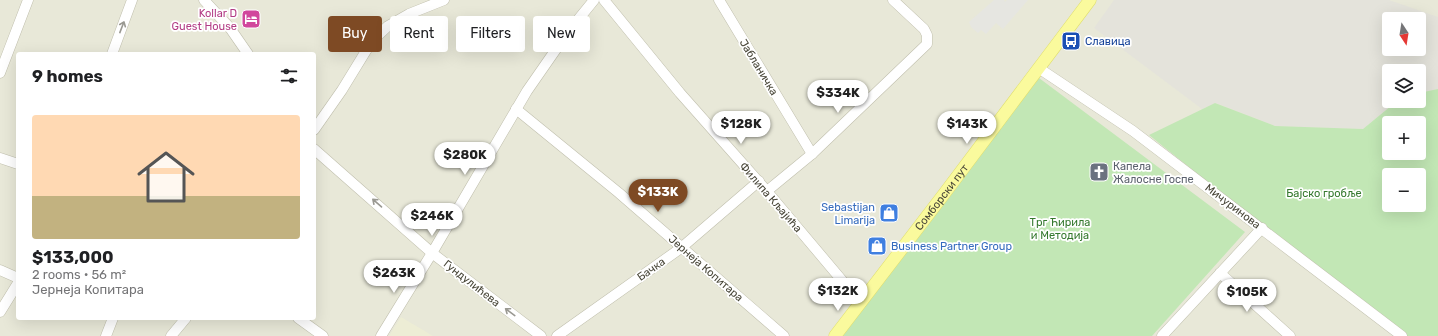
<!DOCTYPE html>
<html lang="en">
<head>
<meta charset="utf-8">
<style>
	:root { --surface:#fff; --page:#f6f6f6; --text:#202124; --muted:#757577; --line:#e0e0e0; --accent:#7e4a24 }
	body { margin:0; font-family:Rubik,sans-serif; background:var(--page); color:var(--text); height:100vh; display:flex; flex-direction:column; font-size:15px; white-space:nowrap }
	* { box-sizing:border-box; margin:0 }
	p { font-size:13px; color:var(--muted) }
	.icon { flex:none; width:22px; height:22px; fill:none; stroke:currentColor; stroke-width:2; stroke-linecap:round; stroke-linejoin:round }
	.map { position:relative; flex:1; overflow:hidden }
	.sheet { position:absolute; left:16px; top:52px; width:300px; height:268px; display:flex; flex-direction:column; background:var(--surface); border-radius:4px; box-shadow:0 4px 16px #0002 }
	.sheet>* { flex:none }
	.hud { position:absolute; left:328px; top:16px; width:380px; height:36px; display:flex; gap:8px }
	.needle { width:26px; rotate:168deg }
	.tools { position:absolute; left:1382px; top:12px; display:grid; gap:8px }
	.tools a { display:grid; place-items:center; width:44px; height:44px; border-radius:4px; background:var(--surface); box-shadow:0 4px 16px #0002; font-size:20px }
	.price { position:absolute; translate:-50% -34px; padding:0 9px; border-radius:14px; background:#fff; color:#222; font-size:13px; line-height:26px; filter:drop-shadow(0 1px 2px #0008) }
	.price::after { content:''; position:absolute; left:50%; top:24px; width:12px; height:9px; margin-left:-6px; background:inherit; clip-path:polygon(0 0,100% 0,50% 100%) }
	.price.on { background:var(--accent); color:#fff }
	ul { padding:0; list-style:none }
	li { display:grid; align-content:center; gap:8px; height:212px; padding:0 16px }
	li+li { border-top:1px solid var(--line) }
	li span { display:grid; place-items:center; height:124px; border-radius:4px; color:#555 }
	li>.icon { margin-inline-start:auto }
	span .icon { width:72px; height:72px; fill:#fffc; stroke-width:1 }
	li b { font-size:17px }
	h2 { display:flex; justify-content:space-between; align-items:center; height:48px; padding:0 16px; font-size:17px }
	.tag { padding:0 14px; border-radius:4px; background:var(--surface); box-shadow:0 4px 16px #0002; font-size:14px; line-height:36px }
	.tag.on { background:var(--accent); color:#fff }
	.map>svg:first-child { display:block }
	.residential { fill:#e8e8d8; fill-rule:evenodd }
	.industrial { fill:#e4e3db; fill-rule:evenodd }
	.education { fill:#ededd5 }
	.green { fill:#c2e7b5; fill-rule:evenodd }
	.parking { fill:#e6e6e1 }
	.lines { fill:none; stroke-linecap:round; stroke-linejoin:round }
	.minor-casing { stroke:#c0bfad; stroke-width:11 }
	.major-casing { stroke:#dfde6d; stroke-width:13 }
	.minor { stroke:#fff; stroke-width:10 }
	.major { stroke:#fafa9d; stroke-width:12 }
	.oneway { stroke:#9a9992 }
	.labels { text-anchor:middle; stroke-width:3.5; stroke-linejoin:round; paint-order:stroke }
	.hotel-label { font-size:11px; fill:#b23c85; stroke:#fff; text-anchor:end }
	.transit-label { font-size:11px; fill:#164399; stroke:#fff; text-anchor:start }
	.street-label { font-size:11px; fill:#484638; stroke:#fff }
	.worship-label { font-size:11px; fill:#5b616d; stroke:#fff; text-anchor:start }
	.park-label { font-size:11px; fill:#34782d; stroke:#fff }
	.shop-label { font-size:11px; fill:#366cbe; stroke:#fff; text-anchor:end }
</style>
</head>
<body>
<div class="map">
<svg width="1438" height="336" viewBox="0 0 1438 336">
	<rect width="100%" height="100%" fill="#f4f4ea"/>
	<!-- residential -->
	<path class="residential" d="M0 0H1438V336H0ZM1389 19H1419V49H1389ZM18 54H314V318H18ZM1389 71H1419V101H1389ZM1389 123H1419V153H1389ZM1389 175H1419V205H1389Z"/>
	<!-- industrial -->
	<path class="industrial" d="M1114 0H1389L1438 17V89L1419 93V71H1389V101H1397L1363 129 1275 126 1216 103 1202 109 1094 28ZM1389 19H1419V49H1389Z"/>
	<!-- education -->
	<polygon class="education" points="401,317 433,336 389,336"/>
	<!-- green -->
	<g class="green">
		<polygon points="1039,78 1245,232 1152,336 842,336"/>
		<path d="M1438 89V336H1403L1352 298 1149 135 1215 103 1275 126 1363 129 1397 101H1419V93ZM1389 123H1419V153H1389ZM1389 175H1419V205H1389Z"/>
	</g>
	<!-- parking -->
	<polygon class="parking" points="994,0 1004,0 1005,2 1007,0 1028,0 1003,29 996,23 986,34 981,30 978,33 971,27 969,22"/>
	<g class="lines">
		<defs>
			<g id="minor">
				<polyline points="204,0 230,28 248,54"/>
				<polyline points="604,0 680,93 765,189 861,303"/>
				<polyline points="719,0 812,154"/>
				<polyline points="112,54 132,0"/>
				<polyline points="1040,69 1133,131 1402,336"/>
				<polyline points="0,73 28,0"/>
				<polyline points="516,109 619,193 784,336"/>
				<polyline points="314,130 342,90 372,41 388,26 409,14 444,0"/>
				<polyline points="314,149 432,253 541,336"/>
				<polyline points="0,158 18,164"/>
				<polyline points="767,191 812,154 927,44 927,35 924,29 893,0"/>
				<polyline points="0,270 18,278"/>
				<polyline points="1220,273 1290,336"/>
				<polyline points="0,312 18,283"/>
				<polyline points="298,318 323,336"/>
				<polyline points="106,336 113,318"/>
				<polyline points="171,336 186,318"/>
				<polyline points="381,336 432,253 527,91 568,32 594,0"/>
				<polyline points="557,336 681,248 759,181"/>
				<polyline points="1162,336 1262,228"/>
			</g>
			<g id="major">
				<path id="s1" d="M835 336 944 194 1090 0"/>
			</g>
		</defs>
		<!-- minor casing -->
		<use href="#minor" class="minor-casing"/>
		<!-- major casing -->
		<use href="#major" class="major-casing"/>
		<!-- minor -->
		<use href="#minor" class="minor"/>
		<!-- major -->
		<use href="#major" class="major"/>
	</g>
	<!-- one-way arrows -->
	<defs><path id="oneway-shaft" d="M-6 0H5M1.5-3L5.5 0L1.5 3" fill="none" stroke-width="1.6" stroke-linecap="round" stroke-linejoin="round"/></defs>
	<g class="oneway">
		<use href="#oneway-shaft" transform="translate(122 27) rotate(-69)"/>
		<use href="#oneway-shaft" transform="translate(377 203) rotate(-139)"/>
		<use href="#oneway-shaft" transform="translate(510 312) rotate(-143)"/>
	</g>
	<!-- icons -->
	<defs>
		<symbol id="hotel-square" viewBox="-11 -11 22 22"><rect x="-9" y="-9" width="18" height="18" rx="4" fill="#d1479c" stroke="#fff"/><path d="M-6-4.5h1.5V1H6V5H4.5V3h-9V5H-6ZM-4 0a1.8 1.8 0 1 1 3.6 0ZM.5 0V-2.5h3Q6-2.5 6 0Z" fill="#fff"/></symbol>
		<symbol id="bus-square" viewBox="-11 -11 22 22"><rect x="-9" y="-9" width="18" height="18" rx="4" fill="#1a4fb4" stroke="#fff"/><path d="M-5-6H5V4H4V6H2V4H-2V6H-4V4H-5ZM-3.5-4V0h7V-4ZM-3.5 1.2v1.5H-2V1.2ZM2 1.2v1.5H3.5V1.2Z" fill="#fff"/></symbol>
		<symbol id="church-square" viewBox="-11 -11 22 22"><rect x="-9" y="-9" width="18" height="18" rx="4" fill="#6b7280" stroke="#fff"/><path d="M-1.2-6h2.4v3.5h3.3v2.4h-3.3V6h-2.4V-.1h-3.3v-2.4h3.3Z" fill="#fff"/></symbol>
		<symbol id="shop-square" viewBox="-11 -11 22 22"><rect x="-9" y="-9" width="18" height="18" rx="4" fill="#3f7fe0" stroke="#fff"/><path d="M-5-2.5h2.3a2.7 3.5 0 0 1 5.4 0H5L5.5 6h-11ZM-1.5-2.5h3a1.5 2.3 0 0 0-3 0Z" fill="#fff"/></symbol>
	</defs>
	<g fill-rule="evenodd">
		<use href="#hotel-square" x="240" y="8" width="22" height="22"/>
		<use href="#bus-square" x="1060" y="30" width="22" height="22"/>
		<use href="#church-square" x="1088" y="161" width="22" height="22"/>
		<use href="#shop-square" x="878" y="202" width="22" height="22"/>
		<use href="#shop-square" x="866" y="235" width="22" height="22"/>
	</g>
	<g class="labels">
		<!-- hotel labels -->
		<g class="hotel-label">
			<text x="237" y="17">Kollar D<tspan x="237" dy="13">Guest House</tspan></text>
		</g>
		<!-- transit labels -->
		<g class="transit-label">
			<text x="1085" y="45">Славица</text>
		</g>
		<!-- street labels -->
		<g class="street-label">
			<text transform="translate(759 67) rotate(59)" y="4">Јабланичка</text>
			<text transform="translate(771 197) rotate(49)" y="4">Филипа Кљајића</text>
			<text dy="4" stroke="none"><textPath href="#s1" startOffset="175">Сомборски пут</textPath></text>
			<text transform="translate(1233 206) rotate(37)" y="4">Мичуринова</text>
			<text transform="translate(706 268) rotate(41)" y="4">Јернеја Копитара</text>
			<text transform="translate(651 269) rotate(-35)" y="4">Бачка</text>
			<text transform="translate(472 283) rotate(38)" y="4">Гундулићева</text>
		</g>
		<!-- worship labels -->
		<g class="worship-label">
			<text x="1113" y="170">Капела<tspan x="1113" dy="13">Жалосне Госпе</tspan></text>
		</g>
		<!-- park labels -->
		<g class="park-label">
			<text x="1324" y="197">Бајско гробље</text>
			<text x="1060" y="226">Трг Ћирила<tspan x="1060" dy="13">и Методија</tspan></text>
		</g>
		<!-- shop labels -->
		<g class="shop-label">
			<text x="875" y="211">Sebastijan<tspan x="875" dy="13">Limarija</tspan></text>
			<text x="891" y="250" text-anchor="start">Business Partner Group</text>
		</g>
	</g>
</svg>
<div class="tools">
<a><svg class="needle" viewBox="-14 -14 28 28"><path d="M0-13l5 13h-10z" fill="#e53935"/><path d="M0 13l5-13h-10z" fill="#757577"/></svg></a>
<a><svg class="icon" aria-label="layers" viewBox="0 0 24 24"><path d="M12 4l9 5-9 5-9-5zM3 14l9 5 9-5"/></svg></a>
<a>+</a>
<a>−</a>
</div>
<b class="price" style="left:838px;top:114px">$334K</b>
<b class="price" style="left:741px;top:145px">$128K</b>
<b class="price" style="left:967px;top:145px">$143K</b>
<b class="price" style="left:465px;top:176px">$280K</b>
<b class="price on" style="left:658px;top:213px">$133K</b>
<b class="price" style="left:432px;top:237px">$246K</b>
<b class="price" style="left:394px;top:294px">$263K</b>
<b class="price" style="left:838px;top:312px">$132K</b>
<b class="price" style="left:1247px;top:313px">$105K</b>
<div class="hud">
<a class="tag on">Buy</a>
<a class="tag">Rent</a>
<a class="tag">Filters</a>
<a class="tag">New</a>
</div>
<section class="sheet">
<h2>9 homes<svg class="icon" aria-label="filters" viewBox="0 0 24 24"><path d="M4 7h16M4 17h16"/><circle cx="9" cy="7" r="2"/><circle cx="15" cy="17" r="2"/></svg></h2>
<ul>
<li><span style="background:linear-gradient(#ffd9b3 65%,#c2b280 0)"><svg class="icon" aria-label="home" viewBox="0 0 24 24"><path d="M3 11l9-7 9 7M6 9v11h12V9"/></svg></span><div><b>$133,000</b><p>2 rooms · 56 m²</p><p>Јернеја Копитара</p></div></li>
</ul>
</section>
</div>
</body>
</html>
